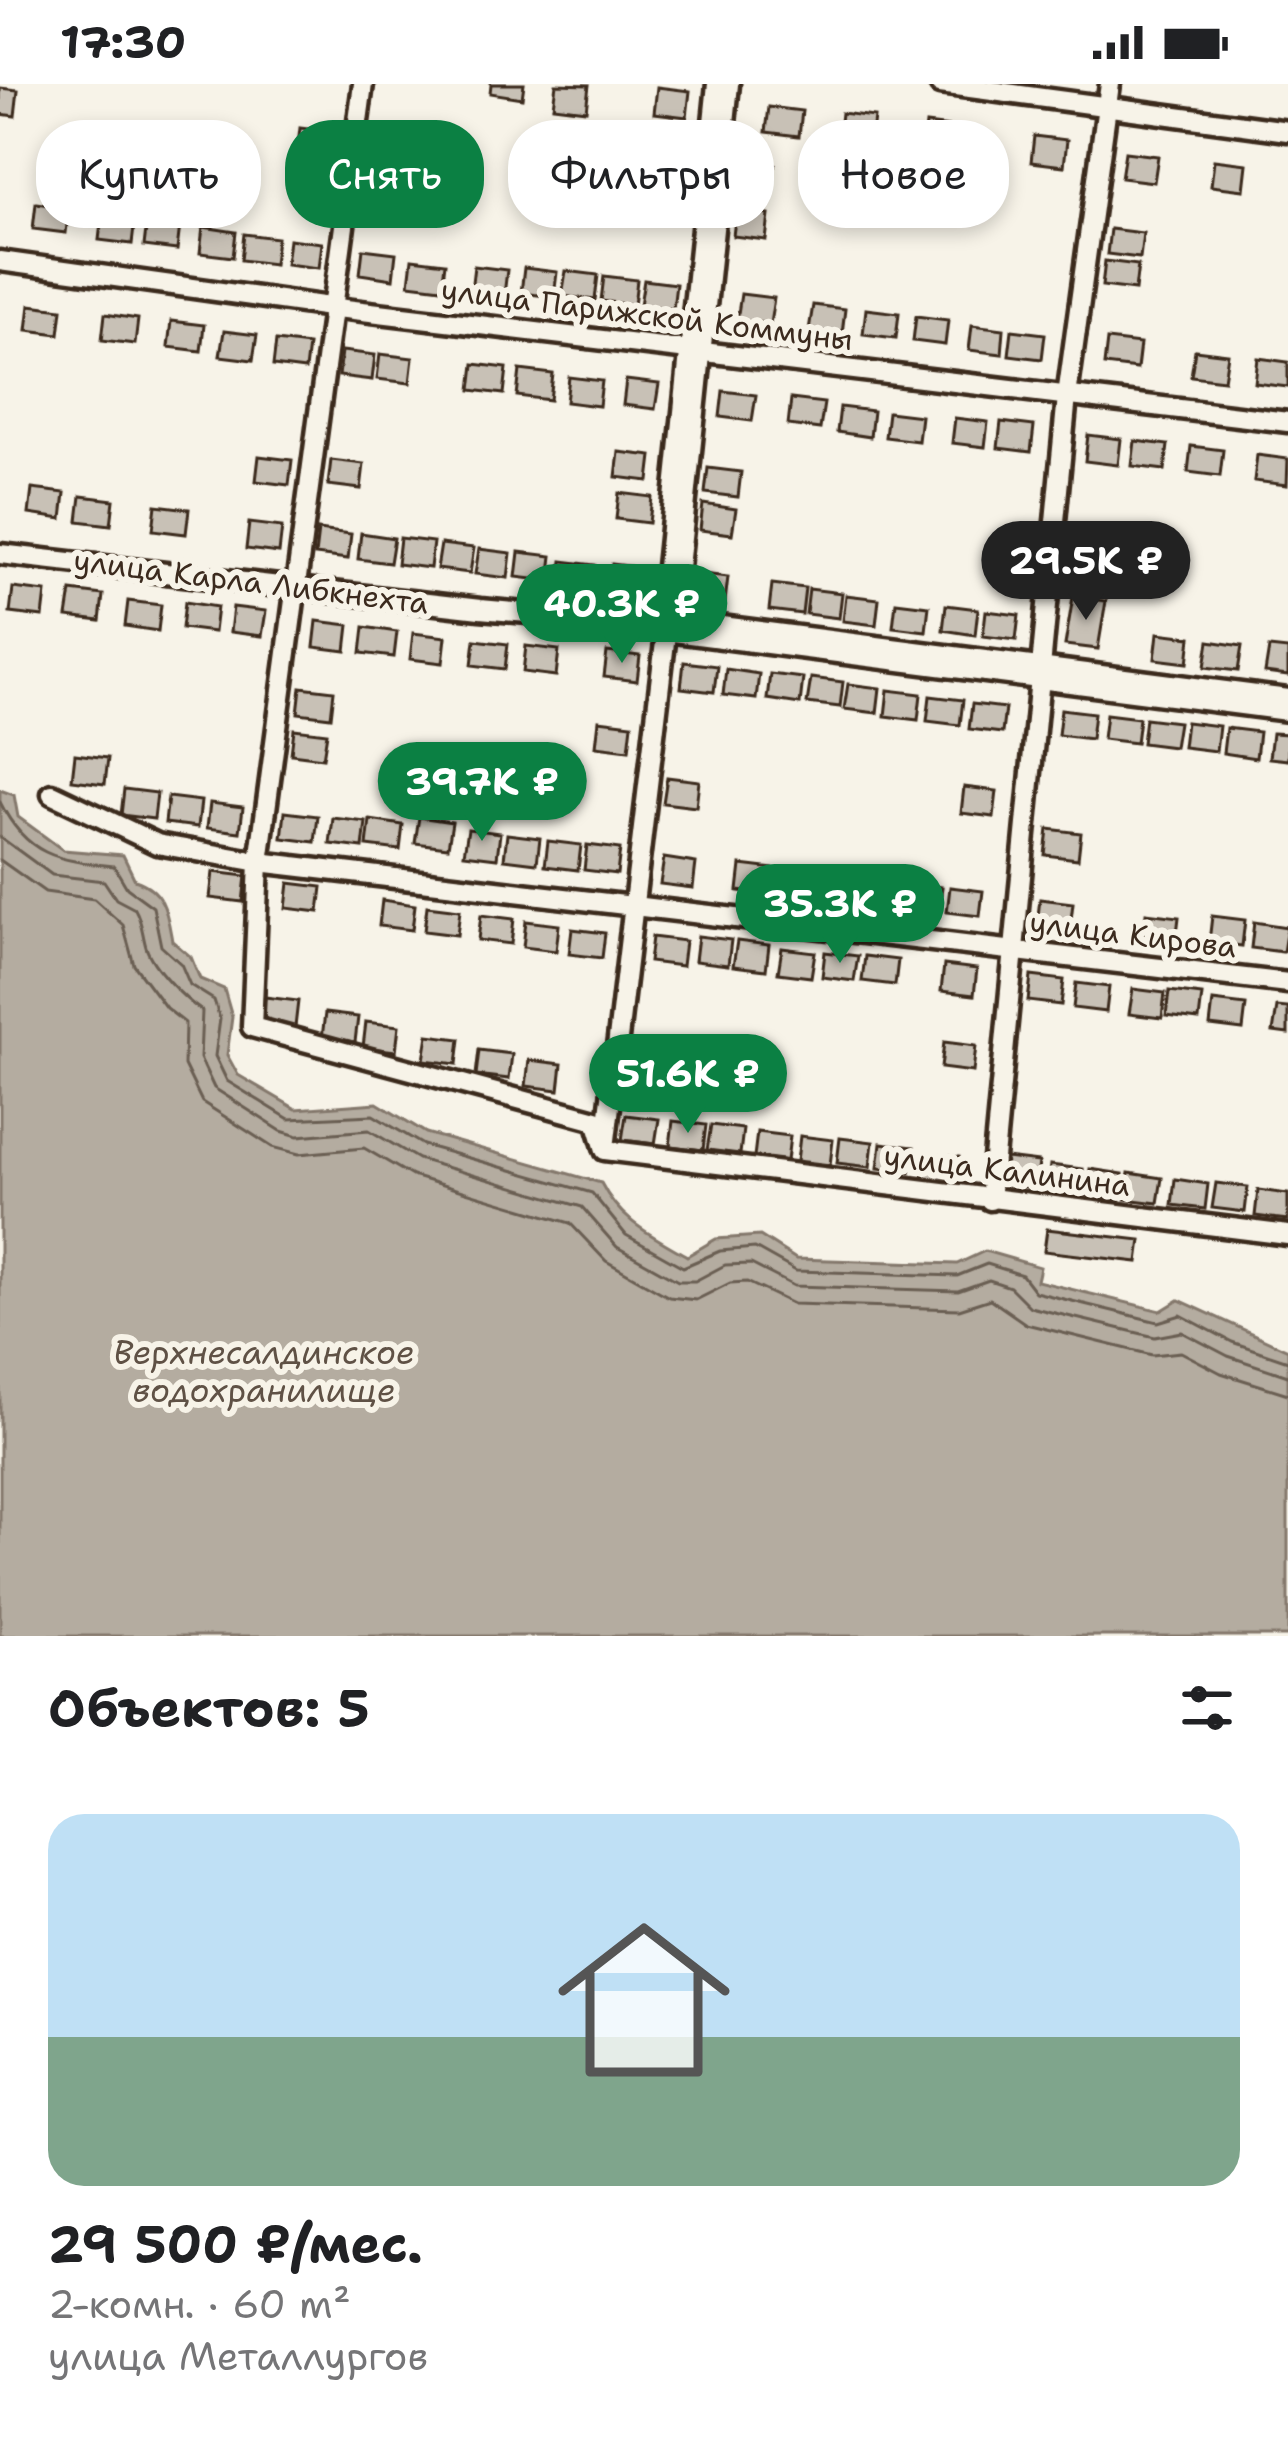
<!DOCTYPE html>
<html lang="ru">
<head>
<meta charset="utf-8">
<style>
	:root { --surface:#fff; --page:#f6f6f6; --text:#202124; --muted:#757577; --line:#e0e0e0; --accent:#0b8043 }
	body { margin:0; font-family:"Shantell Sans",sans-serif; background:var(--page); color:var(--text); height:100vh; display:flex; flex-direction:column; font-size:45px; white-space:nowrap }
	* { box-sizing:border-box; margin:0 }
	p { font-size:39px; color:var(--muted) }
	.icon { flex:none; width:66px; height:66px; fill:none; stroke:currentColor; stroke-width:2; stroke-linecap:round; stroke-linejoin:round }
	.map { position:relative; height:1552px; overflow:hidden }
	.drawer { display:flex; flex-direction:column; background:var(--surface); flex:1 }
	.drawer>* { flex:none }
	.hud { position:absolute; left:36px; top:36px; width:1218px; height:108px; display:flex; gap:24px }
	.price { position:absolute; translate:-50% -102px; padding:0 27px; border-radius:42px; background:var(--accent); color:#fff; font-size:39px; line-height:78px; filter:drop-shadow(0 3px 6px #0008) }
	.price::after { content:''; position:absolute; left:50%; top:72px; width:36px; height:27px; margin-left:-18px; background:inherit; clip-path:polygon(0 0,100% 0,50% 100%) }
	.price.current { background:#222; color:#fff }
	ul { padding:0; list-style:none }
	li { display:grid; align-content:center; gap:24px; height:636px; padding:0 48px }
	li+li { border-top:3px solid var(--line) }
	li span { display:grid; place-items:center; height:372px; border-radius:36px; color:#555 }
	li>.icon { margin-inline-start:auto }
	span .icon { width:216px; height:216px; fill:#fffc; stroke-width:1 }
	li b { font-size:51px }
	h2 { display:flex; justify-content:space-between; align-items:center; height:144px; padding:0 48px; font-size:51px }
	.tag { padding:0 42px; border-radius:48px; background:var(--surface); box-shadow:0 6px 18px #0003; font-size:42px; line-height:108px }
	.tag.current { background:var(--accent); color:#fff }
	.status { display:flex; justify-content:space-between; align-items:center; height:84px; padding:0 60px; background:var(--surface); direction:ltr }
	.status svg { height:33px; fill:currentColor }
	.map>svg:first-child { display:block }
	.water { fill:#b4aca0; stroke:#84786c; stroke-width:3 }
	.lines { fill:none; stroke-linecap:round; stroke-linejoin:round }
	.shore { stroke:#6b5e52; stroke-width:3 }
	.building { fill:#c8c1b6; stroke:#3b2a1e; stroke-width:3 }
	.minor-casing { stroke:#3b2a1e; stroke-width:27 }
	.primary-casing { stroke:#3b2a1e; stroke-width:39 }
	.minor { stroke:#f7f3e8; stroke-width:18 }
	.primary { stroke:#f7f3e8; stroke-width:30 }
	.labels { text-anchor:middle; stroke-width:12; stroke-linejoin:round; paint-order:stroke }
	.street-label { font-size:30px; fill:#3b2a1e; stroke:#f7f3e8 }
	.water-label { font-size:33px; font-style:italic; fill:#5f5145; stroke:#f7f3e8 }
</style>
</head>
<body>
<div class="status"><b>17:30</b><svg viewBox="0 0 49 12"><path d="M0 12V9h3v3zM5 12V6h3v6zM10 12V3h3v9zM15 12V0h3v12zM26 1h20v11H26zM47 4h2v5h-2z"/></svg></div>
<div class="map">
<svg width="1288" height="1552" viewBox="0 0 1288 1552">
	<rect width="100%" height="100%" fill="#f7f3e8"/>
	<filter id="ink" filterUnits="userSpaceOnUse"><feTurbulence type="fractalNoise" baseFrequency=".00833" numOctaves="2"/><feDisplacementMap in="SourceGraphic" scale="24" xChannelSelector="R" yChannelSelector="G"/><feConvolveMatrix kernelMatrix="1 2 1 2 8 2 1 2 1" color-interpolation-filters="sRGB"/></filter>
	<g filter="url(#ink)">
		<!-- water -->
		<path class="water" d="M0 706 14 711 18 733 63 766 123 771 135 796C165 806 167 829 172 857L191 873 200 895 224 905 232 933 227 971 238 991 296 1025 377 1019 426 1049 601 1099C620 1137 651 1151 687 1172L716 1155 760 1152 796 1175 957 1180 985 1167 1040 1183 1037 1197 1161 1227 1179 1216 1288 1266V1552H0Z"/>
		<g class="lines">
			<!-- shore -->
			<g class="shore">
				<path d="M0 718C26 771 57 777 114 782L127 804 153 823 161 862 181 880 190 901 214 916 220 935 215 972 227 997 289 1035 373 1031 423 1061 592 1109 626 1151 683 1183 720 1167 755 1164 796 1187 957 1192 987 1180 1022 1191 1035 1208 1158 1238 1181 1231 1232 1258 1288 1277"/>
				<path d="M0 753 52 791 104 797 116 815 135 825C142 837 142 849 146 863 152 883 185 916 202 927L200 974 214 1004 281 1047 298 1052 369 1046 418 1075 582 1123 617 1163 678 1197H695L725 1181 751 1180 794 1202 958 1207 989 1196 1010 1203 1030 1223 1155 1253 1182 1248 1228 1272 1288 1292"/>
				<polyline points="0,776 45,808 94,815 123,841 134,881 166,924 185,939 184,981 202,1018 272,1063 299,1070 364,1064 412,1092 570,1139 606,1177 669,1213 696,1216 730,1199 747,1198 793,1220 959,1225 990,1215 1026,1240 1152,1271 1181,1268 1221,1289 1288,1310"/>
			</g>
		</g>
		<!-- building -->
		<g class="building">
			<polygon points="491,0 524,0 522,14 490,9"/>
			<polygon points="556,0 589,1 586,26 553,22"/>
			<polygon points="657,3 690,7 687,33 654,29"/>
			<polygon points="0,4 18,6 15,32 0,30"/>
			<polygon points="769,23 802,27 799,52 766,48"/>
			<polygon points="841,29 874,33 871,59 838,55"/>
			<polygon points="926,40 959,44 956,69 923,65"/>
			<polygon points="300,44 333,48 330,74 297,70"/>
			<polygon points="374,50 406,54 403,79 370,75"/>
			<polygon points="1034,52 1067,56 1064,82 1031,78"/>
			<polygon points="1125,68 1158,72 1154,98 1121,94"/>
			<polygon points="742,76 775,80 772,106 739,101"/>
			<polygon points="1214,76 1247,80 1244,106 1211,102"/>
			<polygon points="650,96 683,100 680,125 647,121"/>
			<polygon points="36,119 69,124 66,149 33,145"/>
			<polygon points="736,127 769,131 766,156 733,152"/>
			<polygon points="102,131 135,135 132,160 99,156"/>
			<polygon points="147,137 180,141 177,166 144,162"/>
			<polygon points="203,143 236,148 233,173 200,169"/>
			<polygon points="1110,145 1143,149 1140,174 1107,170"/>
			<polygon points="244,150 277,154 274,180 241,176"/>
			<polygon points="289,155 322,159 319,184 286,180"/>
			<polygon points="363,165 396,169 393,195 360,190"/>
			<polygon points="412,175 445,179 442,204 409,200"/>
			<polygon points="1105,177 1138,181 1135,206 1102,202"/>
			<polygon points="474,182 507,186 504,211 471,207"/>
			<polygon points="524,184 557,188 554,213 521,209"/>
			<polygon points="566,187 598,191 595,216 562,212"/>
			<polygon points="604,192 637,196 634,221 601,217"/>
			<polygon points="644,196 676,200 673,225 640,221"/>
			<polygon points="741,210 774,214 770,240 737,236"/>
			<polygon points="30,221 62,225 59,250 27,246"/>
			<polygon points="813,221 845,225 842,250 809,246"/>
			<polygon points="866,225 899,229 896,254 863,250"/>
			<polygon points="105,230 138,235 135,260 102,256"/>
			<polygon points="916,232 948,236 945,261 913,257"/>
			<polygon points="171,237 204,241 201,267 168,263"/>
			<polygon points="972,241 1004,245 1002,270 969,266"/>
			<polygon points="1012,246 1045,250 1042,275 1009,271"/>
			<polygon points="224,247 257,251 253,276 220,272"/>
			<polygon points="1107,256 1140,260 1137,285 1104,281"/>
			<polygon points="276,257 308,261 305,286 273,282"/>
			<polygon points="1195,266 1228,270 1224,296 1191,292"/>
			<polygon points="342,267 375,271 372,296 339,292"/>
			<polygon points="380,270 413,274 410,299 377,295"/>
			<polygon points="1258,274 1288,278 1288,303 1255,299"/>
			<polygon points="474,280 507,284 504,310 471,306"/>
			<polygon points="520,286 553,290 550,316 517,312"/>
			<polygon points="569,293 602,297 599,322 566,318"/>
			<polygon points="626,296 659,300 655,325 623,321"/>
			<polygon points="723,307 756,311 752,337 720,333"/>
			<polygon points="791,315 824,319 820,345 788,341"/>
			<polygon points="840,323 873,327 870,353 837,348"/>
			<polygon points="888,328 921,332 918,357 885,353"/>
			<polygon points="955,334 988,338 985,363 952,359"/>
			<polygon points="1001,338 1034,342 1031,368 998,364"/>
			<polygon points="1088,351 1121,355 1118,381 1085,377"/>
			<polygon points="1135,357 1168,361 1165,386 1132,382"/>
			<polygon points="1191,362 1223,366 1220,392 1188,388"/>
			<polygon points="619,368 652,372 649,397 616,393"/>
			<polygon points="1257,371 1288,375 1287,401 1254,397"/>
			<polygon points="259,372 292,376 289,401 256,397"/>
			<polygon points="331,376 364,380 361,405 328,401"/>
			<polygon points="708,384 741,388 738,413 705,409"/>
			<polygon points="32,405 65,409 62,435 29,430"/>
			<polygon points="619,409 652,413 649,439 616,435"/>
			<polygon points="81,412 114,416 111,441 78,437"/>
			<polygon points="703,420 736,425 732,450 700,446"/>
			<polygon points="156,421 189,425 186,450 153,446"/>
			<polygon points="249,439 282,443 279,469 246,465"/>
			<polygon points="318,446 351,450 348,475 315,471"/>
			<polygon points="361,449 394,454 390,479 358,475"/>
			<polygon points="400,454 433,458 430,484 397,480"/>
			<polygon points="441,460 474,464 470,489 437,485"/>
			<polygon points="479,465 511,469 508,494 475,490"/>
			<polygon points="519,468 552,472 549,497 516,493"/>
			<polygon points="562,477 595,481 592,506 559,502"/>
			<polygon points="612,480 645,484 641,509 608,505"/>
			<polygon points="695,489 728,493 725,518 692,514"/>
			<polygon points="772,500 805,504 802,530 769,526"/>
			<polygon points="13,504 46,508 43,533 10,529"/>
			<polygon points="809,505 842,509 839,534 806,530"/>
			<polygon points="71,507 103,511 100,537 67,533"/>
			<polygon points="846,511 879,515 876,541 843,537"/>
			<polygon points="1073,513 1106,517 1098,565 1065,561"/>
			<polygon points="128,517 161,521 158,547 125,542"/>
			<polygon points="185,518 217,523 214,548 182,544"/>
			<polygon points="896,518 929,522 926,547 893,543"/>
			<polygon points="946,521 978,525 975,551 943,546"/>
			<polygon points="233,523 266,527 262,552 230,548"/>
			<polygon points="986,527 1019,531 1016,556 983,552"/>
			<polygon points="317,537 349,541 346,567 314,563"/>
			<polygon points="364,543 397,548 394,573 361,569"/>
			<polygon points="413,549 446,553 443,579 410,575"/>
			<polygon points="1158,549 1191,553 1188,579 1155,575"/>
			<polygon points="475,556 508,560 505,585 472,581"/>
			<polygon points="1209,557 1242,562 1238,587 1205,583"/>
			<polygon points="526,562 559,566 556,592 523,588"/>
			<polygon points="1269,564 1288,566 1288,592 1265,589"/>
			<polygon points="607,568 640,572 637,597 604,593"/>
			<polygon points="684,578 717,582 714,608 681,604"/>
			<polygon points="726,585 759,590 756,615 723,611"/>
			<polygon points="770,590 803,594 800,620 767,615"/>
			<polygon points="811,594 843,598 840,623 807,619"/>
			<polygon points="848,600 880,604 877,629 844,625"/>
			<polygon points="301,603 334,607 331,633 298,629"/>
			<polygon points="888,606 921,610 918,636 885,632"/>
			<polygon points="930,612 963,616 960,641 927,637"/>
			<polygon points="972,620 1005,624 1002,649 969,645"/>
			<polygon points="1061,625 1094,629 1091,655 1058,651"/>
			<polygon points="1106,630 1139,634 1136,659 1103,655"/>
			<polygon points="1145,634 1178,638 1174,663 1142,659"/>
			<polygon points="599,636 632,640 629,666 596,662"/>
			<polygon points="1186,638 1219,642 1216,667 1183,663"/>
			<polygon points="1226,644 1259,648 1256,674 1223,669"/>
			<polygon points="294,645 327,649 323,674 291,670"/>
			<polygon points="1272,649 1288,650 1288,676 1269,674"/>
			<polygon points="75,670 108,674 105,700 72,696"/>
			<polygon points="667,693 699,697 696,723 663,719"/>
			<polygon points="964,703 997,707 994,733 961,729"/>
			<polygon points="124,705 157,709 154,735 121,731"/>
			<polygon points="168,713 201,717 198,743 165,739"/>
			<polygon points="210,719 243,723 240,748 207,744"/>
			<polygon points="285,728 318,732 315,758 282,754"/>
			<polygon points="419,733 452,738 448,763 415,759"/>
			<polygon points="333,734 366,738 363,764 330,760"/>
			<polygon points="370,736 403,741 400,766 367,762"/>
			<polygon points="468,745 500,749 497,774 464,770"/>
			<polygon points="1048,745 1081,749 1078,775 1045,771"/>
			<polygon points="507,750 540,754 537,779 504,775"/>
			<polygon points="548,757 581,761 578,786 545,782"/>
			<polygon points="587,761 620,765 617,790 584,786"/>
			<polygon points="664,774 696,779 693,804 660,800"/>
			<polygon points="741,781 774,785 771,811 738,807"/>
			<polygon points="784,784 817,788 814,813 781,809"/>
			<polygon points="213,788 246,792 243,818 210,814"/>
			<polygon points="870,794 903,798 900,823 867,819"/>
			<polygon points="289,799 322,803 319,828 286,824"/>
			<polygon points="909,799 942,803 938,828 905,824"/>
			<polygon points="950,803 983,807 980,832 947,828"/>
			<polygon points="1040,815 1073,819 1070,844 1037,840"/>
			<polygon points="382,816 415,821 412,846 379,842"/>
			<polygon points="427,822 460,826 457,851 424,847"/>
			<polygon points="1146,829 1179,833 1176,858 1143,854"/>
			<polygon points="481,831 514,835 511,860 478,856"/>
			<polygon points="1212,832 1245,836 1242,862 1209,858"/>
			<polygon points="526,837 559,841 556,867 523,863"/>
			<polygon points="1254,838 1287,843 1283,868 1251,864"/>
			<polygon points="572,845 605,849 602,874 569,870"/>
			<polygon points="698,852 731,856 728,881 695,877"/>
			<polygon points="652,853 685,857 682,882 649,878"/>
			<polygon points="737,857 769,861 766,886 733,882"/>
			<polygon points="782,864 815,868 811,893 778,889"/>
			<polygon points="825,868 858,872 854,897 822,893"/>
			<polygon points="865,872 898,876 895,901 862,897"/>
			<polygon points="944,881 977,885 974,911 941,907"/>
			<polygon points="1031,892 1064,896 1061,921 1028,917"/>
			<polygon points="1076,899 1109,903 1106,928 1073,924"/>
			<polygon points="1133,905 1165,909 1162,934 1129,930"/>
			<polygon points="1169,907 1202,911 1199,936 1166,932"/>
			<polygon points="265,913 298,917 295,943 262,939"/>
			<polygon points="1213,917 1246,921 1243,946 1210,942"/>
			<polygon points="1277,923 1288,924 1288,950 1273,948"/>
			<polygon points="325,929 358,933 355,958 322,954"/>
			<polygon points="366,938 399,942 396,967 363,963"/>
			<polygon points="428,951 460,955 457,980 424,976"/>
			<polygon points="944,958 976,962 973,988 941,984"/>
			<polygon points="479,966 512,970 509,995 476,991"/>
			<polygon points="529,976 562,980 559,1006 526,1002"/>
			<polygon points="626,1031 659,1035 655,1060 622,1056"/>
			<polygon points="673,1037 706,1041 703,1066 670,1062"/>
			<polygon points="711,1041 743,1045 740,1070 707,1066"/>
			<polygon points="757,1048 790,1052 787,1077 754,1073"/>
			<polygon points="800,1052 833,1056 830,1081 797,1077"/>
			<polygon points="840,1054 873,1058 870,1083 837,1079"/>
			<polygon points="881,1059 914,1063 910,1088 878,1084"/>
			<polygon points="926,1069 959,1073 956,1098 923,1094"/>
			<polygon points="1006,1074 1039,1078 1036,1104 1003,1100"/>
			<polygon points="1050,1081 1083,1085 1080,1110 1047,1106"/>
			<polygon points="1090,1085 1123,1090 1120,1115 1087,1111"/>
			<polygon points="1129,1089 1162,1094 1158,1119 1125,1115"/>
			<polygon points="1175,1095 1208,1100 1205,1125 1172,1121"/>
			<polygon points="1216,1099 1248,1103 1245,1128 1212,1124"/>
			<polygon points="1258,1106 1288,1110 1288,1136 1255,1132"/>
			<polygon points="1047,1145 1141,1156 1138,1178 1044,1167"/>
		</g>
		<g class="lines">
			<defs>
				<g id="minor">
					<polyline points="363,0 259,778 252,943 596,1036 605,1066 1288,1151"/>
					<polyline points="940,0 1288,47"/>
					<polyline points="0,177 337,224 1288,338"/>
					<polyline points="0,470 480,525 667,541 606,1056"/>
					<polyline points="52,710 157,760 259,778 1288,899"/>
					<polyline points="990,1116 1067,312 1110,0"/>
				</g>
				<polyline id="primary" points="723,0 667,541 1288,621"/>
			</defs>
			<!-- minor casing -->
			<use href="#minor" class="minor-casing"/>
			<!-- primary casing -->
			<use href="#primary" class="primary-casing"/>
			<!-- minor -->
			<use href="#minor" class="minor"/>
			<!-- primary -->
			<use href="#primary" class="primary"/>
		</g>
	</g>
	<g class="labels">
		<!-- street labels -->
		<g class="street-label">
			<text transform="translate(647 231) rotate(7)" y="10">улица Парижской Коммуны</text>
			<text transform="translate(251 498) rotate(7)" y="10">улица Карла Либкнехта</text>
			<text transform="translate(1133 851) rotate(7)" y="10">улица Кирова</text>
			<text transform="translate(1007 1087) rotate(7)" y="10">улица Калинина</text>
		</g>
		<!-- water labels -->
		<g class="water-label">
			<text x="264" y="1280">Верхнесалдинское<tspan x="264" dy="38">водохранилище</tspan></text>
		</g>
	</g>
</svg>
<b class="price current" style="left:1086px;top:539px">29.5K ₽</b>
<b class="price" style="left:622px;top:582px">40.3K ₽</b>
<b class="price" style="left:482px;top:760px">39.7K ₽</b>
<b class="price" style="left:840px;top:882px">35.3K ₽</b>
<b class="price" style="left:688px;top:1052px">51.6K ₽</b>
<div class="hud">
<a class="tag">Купить</a>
<a class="tag current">Снять</a>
<a class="tag">Фильтры</a>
<a class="tag">Новое</a>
</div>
</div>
<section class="drawer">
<h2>Объектов: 5<svg class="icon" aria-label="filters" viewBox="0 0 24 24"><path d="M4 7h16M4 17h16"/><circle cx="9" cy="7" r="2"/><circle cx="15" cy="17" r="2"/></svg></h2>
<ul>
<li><span style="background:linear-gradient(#bfe0f5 60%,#7fa58c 0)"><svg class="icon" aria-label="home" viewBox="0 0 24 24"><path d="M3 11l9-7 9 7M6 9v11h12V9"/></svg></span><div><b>29 500 ₽/мес.</b><p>2-комн. · 60 m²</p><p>улица Металлургов</p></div></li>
</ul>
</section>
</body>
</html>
